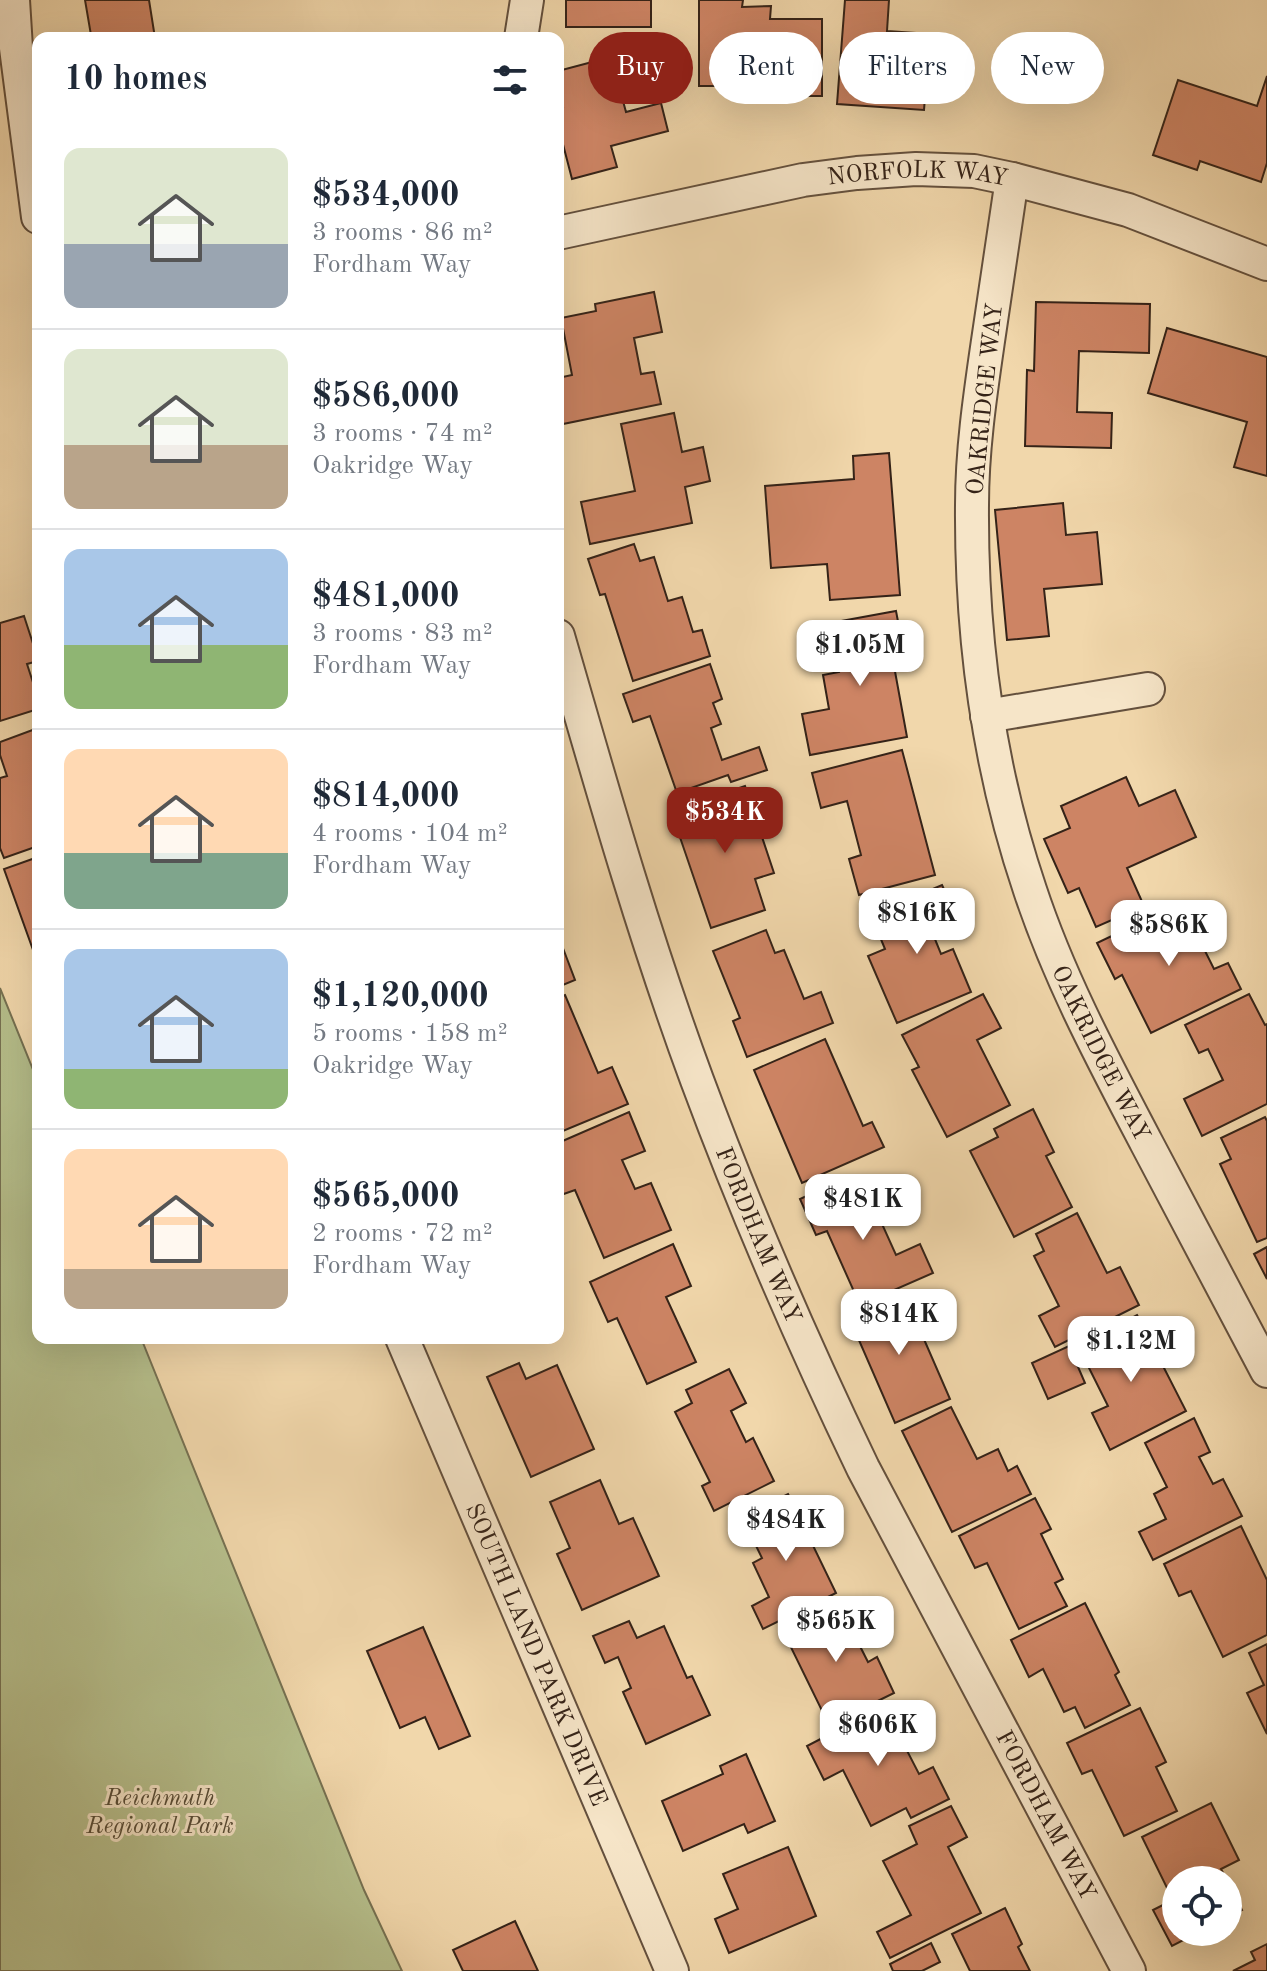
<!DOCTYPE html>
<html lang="en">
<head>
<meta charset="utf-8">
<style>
	:root { --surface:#fff; --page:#f2f2f3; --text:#1f2937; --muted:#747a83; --line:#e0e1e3; --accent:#8f2418 }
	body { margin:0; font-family:"Old Standard TT",serif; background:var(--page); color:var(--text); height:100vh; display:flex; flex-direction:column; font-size:30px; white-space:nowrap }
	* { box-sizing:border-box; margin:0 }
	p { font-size:26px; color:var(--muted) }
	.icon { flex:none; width:44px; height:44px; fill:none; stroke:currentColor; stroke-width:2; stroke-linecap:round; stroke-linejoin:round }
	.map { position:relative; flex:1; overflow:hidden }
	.panel { position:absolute; left:32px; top:32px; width:532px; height:1312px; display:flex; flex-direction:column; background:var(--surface); border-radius:16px; box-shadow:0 8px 32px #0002 }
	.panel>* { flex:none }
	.top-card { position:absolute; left:588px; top:32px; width:558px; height:72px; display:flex; gap:16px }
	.fabs { position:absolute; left:1162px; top:1866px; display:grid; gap:16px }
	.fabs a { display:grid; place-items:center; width:80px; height:80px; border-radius:50%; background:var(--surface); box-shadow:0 8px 32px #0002; font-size:40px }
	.price { position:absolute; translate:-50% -68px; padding:0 18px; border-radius:16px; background:#fff; color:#222; font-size:26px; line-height:52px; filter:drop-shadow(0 2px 4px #0008) }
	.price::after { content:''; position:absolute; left:50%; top:48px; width:24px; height:18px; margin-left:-12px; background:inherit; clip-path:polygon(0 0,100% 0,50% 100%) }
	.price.selected { background:var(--accent); color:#fff }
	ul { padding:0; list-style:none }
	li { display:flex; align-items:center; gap:24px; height:200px; padding:0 32px }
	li+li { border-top:2px solid var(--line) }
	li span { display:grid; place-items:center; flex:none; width:224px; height:160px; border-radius:16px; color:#555 }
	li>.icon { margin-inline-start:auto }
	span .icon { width:96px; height:96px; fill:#fffc; stroke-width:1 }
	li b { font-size:34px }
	h2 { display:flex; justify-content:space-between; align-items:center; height:96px; padding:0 32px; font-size:34px }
	.chip { padding:0 28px; border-radius:36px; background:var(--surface); box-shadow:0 8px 32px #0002; font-size:28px; line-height:72px }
	.chip.selected { background:var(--accent); color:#fff }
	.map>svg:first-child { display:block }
	.green { fill:#b6bf8c; stroke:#767152; stroke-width:2 }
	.building { fill:#cd8464; stroke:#352318; stroke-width:2 }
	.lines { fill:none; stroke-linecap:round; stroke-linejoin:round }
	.minor-casing { stroke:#64503d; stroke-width:36 }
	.minor { stroke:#f6e5c8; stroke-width:32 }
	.labels { text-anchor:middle; stroke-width:6; stroke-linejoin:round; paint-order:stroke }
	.street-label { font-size:24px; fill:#352318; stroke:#f6e5c8 }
	.park-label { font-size:24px; font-style:italic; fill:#554a35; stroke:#f6e5c8 }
</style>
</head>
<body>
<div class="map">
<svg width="1267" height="1971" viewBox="0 0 1267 1971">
	<rect width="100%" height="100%" fill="#f1d7ab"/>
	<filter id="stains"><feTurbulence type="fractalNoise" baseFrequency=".0025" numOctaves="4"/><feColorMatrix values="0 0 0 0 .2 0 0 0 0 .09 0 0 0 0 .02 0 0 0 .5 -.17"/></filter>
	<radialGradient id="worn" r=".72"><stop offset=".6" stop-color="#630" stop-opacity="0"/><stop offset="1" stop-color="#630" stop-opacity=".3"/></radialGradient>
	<!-- green -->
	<polygon class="green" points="0,988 38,1082 38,1338 141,1338 364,1890 402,1971 0,1971"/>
	<!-- building -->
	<g class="building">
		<polygon points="85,0 149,0 155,38 78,38 78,36 91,35"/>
		<rect x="566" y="0" width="85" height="27"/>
		<polygon points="699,0 743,0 742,7 771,6 770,19 822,19 822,96 778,96 778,86 699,86"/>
		<polygon points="845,0 889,0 887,31 930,34 924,110 837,104"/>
		<polygon points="611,57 626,112 661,103 668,131 611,146 617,167 572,179 558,125 558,109 563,107 558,86 558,71"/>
		<polygon points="1267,76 1267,163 1261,182 1200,161 1197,170 1153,155 1178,80 1257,106"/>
		<polygon points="654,292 662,332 634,338 641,374 654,372 661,404 563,424 558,396 558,378 572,375 561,318 596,311 595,304"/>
		<polygon points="1036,302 1150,304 1149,353 1079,351 1077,412 1112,413 1111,448 1025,446 1027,370 1034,371"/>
		<polygon points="1167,328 1267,357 1267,476 1234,467 1247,422 1148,393"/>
		<polygon points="674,413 682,452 703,447 710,481 685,487 692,523 590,544 581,502 635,491 621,424"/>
		<polygon points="889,453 900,595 830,600 827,564 771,568 765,486 854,479 853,456"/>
		<polygon points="1063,503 1066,535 1097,532 1102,584 1044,589 1049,636 1007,640 995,510"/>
		<polygon points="634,544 640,561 654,557 668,601 682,597 693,632 702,630 710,656 633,681 605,594 600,595 588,559"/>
		<polygon points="896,611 904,653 892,655 907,737 810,755 802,714 829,709 823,675 839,672 830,623"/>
		<polygon points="24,616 38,659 38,661 27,664 38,698 38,709 0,721 0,623"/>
		<polygon points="710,664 722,699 713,703 721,724 711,728 722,760 759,747 767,770 731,782 728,775 677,793 650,716 633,722 623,694"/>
		<polygon points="38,728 38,846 4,858 0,848 0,778 7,776 0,755 0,742"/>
		<polygon points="902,750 935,875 859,895 849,859 861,855 847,801 821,808 812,773"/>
		<polygon points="1126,777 1139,806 1175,790 1196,837 1127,868 1144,906 1096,927 1079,888 1068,893 1044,839 1070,828 1061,806"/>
		<polygon points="745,786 774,873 755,879 765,910 711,928 671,811"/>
		<polygon points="38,857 38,960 37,961 4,869"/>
		<polygon points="942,885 956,916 930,927 941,954 953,949 971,992 897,1023 868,956 885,949 871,915"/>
		<polygon points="1199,906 1216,940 1203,947 1214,969 1228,963 1241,989 1151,1033 1122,975 1115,979 1097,943 1145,920 1150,930"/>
		<polygon points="766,930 775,953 784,950 804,999 821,992 833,1023 747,1057 733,1021 740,1018 713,951"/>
		<polygon points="558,935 575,980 558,987"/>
		<polygon points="983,994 1001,1028 977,1040 1010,1105 947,1137 912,1070 919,1067 902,1035"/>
		<polygon points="1249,994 1265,1025 1267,1024 1267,1104 1202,1136 1184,1099 1223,1080 1208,1049 1199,1053 1185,1025"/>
		<polygon points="565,995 598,1073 612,1067 628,1104 558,1133 558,998"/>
		<polygon points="825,1039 863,1126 872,1122 884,1147 802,1183 754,1070"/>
		<polygon points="1033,1109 1054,1152 1046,1156 1072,1207 1014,1237 970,1151 998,1137 994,1129"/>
		<polygon points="629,1112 645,1151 622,1160 635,1189 651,1183 671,1230 604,1258 575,1190 558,1196 558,1143"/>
		<polygon points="1265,1117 1267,1121 1267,1238 1257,1242 1220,1164 1231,1159 1221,1138"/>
		<polygon points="839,1181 844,1193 864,1184 896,1255 920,1244 933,1273 860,1305 827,1231 816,1235 800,1199"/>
		<polygon points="1077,1213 1107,1273 1120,1267 1139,1305 1055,1347 1039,1316 1059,1306 1034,1256 1044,1251 1036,1234"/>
		<polygon points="673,1244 691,1286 666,1297 696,1362 647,1384 617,1318 608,1322 590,1282"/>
		<polygon points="1267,1247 1267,1279 1254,1254"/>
		<polygon points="903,1291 950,1399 895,1423 848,1315"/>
		<polygon points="1137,1315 1186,1411 1110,1450 1092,1413 1108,1406 1086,1362 1100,1355 1091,1339"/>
		<polygon points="1069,1346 1085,1383 1048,1399 1032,1363"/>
		<polygon points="519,1363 526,1379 557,1365 594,1449 531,1477 487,1377"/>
		<polygon points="729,1369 746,1403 731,1411 746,1442 753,1438 774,1481 714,1511 702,1486 710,1482 675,1412 692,1403 686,1390"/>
		<polygon points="951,1407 977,1459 998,1449 1008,1471 1017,1466 1031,1494 952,1532 902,1431"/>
		<polygon points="1194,1418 1210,1452 1199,1457 1213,1484 1223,1479 1242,1516 1153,1560 1139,1532 1166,1519 1154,1494 1167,1487 1145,1443"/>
		<polygon points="600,1480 619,1524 633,1518 659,1576 582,1610 557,1554 570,1548 550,1502"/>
		<polygon points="788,1494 836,1593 763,1629 752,1606 769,1597 753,1563 762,1558 742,1517"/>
		<polygon points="1035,1498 1051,1529 1041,1534 1063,1579 1055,1583 1067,1606 1019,1629 987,1563 975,1568 959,1536"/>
		<polygon points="1241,1526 1267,1580 1267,1635 1223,1657 1191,1591 1179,1596 1164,1564"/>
		<polygon points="837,1601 868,1662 877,1657 894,1693 829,1725 782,1629"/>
		<polygon points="1085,1603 1119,1672 1115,1675 1130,1705 1085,1728 1075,1707 1064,1712 1043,1669 1029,1677 1011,1640"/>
		<polygon points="629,1621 637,1638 664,1626 687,1678 692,1676 710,1715 646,1744 623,1692 631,1688 618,1657 605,1663 593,1636"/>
		<polygon points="423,1627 470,1736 439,1749 425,1717 400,1728 367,1651"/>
		<polygon points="1267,1644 1267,1734 1247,1693 1264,1685 1249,1653"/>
		<polygon points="884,1706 919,1774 933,1767 949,1799 911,1818 906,1808 871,1826 843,1770 824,1780 807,1746"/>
		<polygon points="1140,1708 1166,1762 1156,1767 1177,1811 1124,1836 1092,1770 1082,1774 1067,1743"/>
		<polygon points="746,1754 775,1821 748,1833 744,1824 683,1851 662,1801 723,1774 720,1766"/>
		<polygon points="1211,1803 1239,1860 1221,1869 1227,1880 1176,1880 1176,1932 1199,1932 1172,1946 1153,1910 1173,1900 1142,1837"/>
		<polygon points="951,1806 967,1837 948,1847 981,1913 890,1958 877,1932 911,1915 883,1861 917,1844 909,1826"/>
		<polygon points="788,1847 816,1916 729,1953 715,1919 738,1909 723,1874"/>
		<polygon points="1228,1883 1242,1910 1228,1917"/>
		<polygon points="1005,1908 1022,1944 1018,1947 1030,1971 970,1971 952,1934"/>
		<polygon points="515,1921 538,1971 463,1971 453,1950"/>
		<polygon points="931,1943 940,1962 922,1971 893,1971 890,1964"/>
		<polygon points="1267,1944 1267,1971 1233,1971 1255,1960 1251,1952"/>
	</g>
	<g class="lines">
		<defs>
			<g id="minor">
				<polyline points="13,0 16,48 38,217"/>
				<polyline points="521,38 527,0"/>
				<path id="s1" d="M1012 179C1004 233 996 287 988 341 980 396 972 450 972 505 971 635 988 766 1030 890 1059 978 1103 1060 1146 1142 1186 1218 1227 1295 1267 1371"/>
				<path id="s2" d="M558 233 803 180 857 173 916 169 974 171 1012 179 1128 210 1267 264"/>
				<path id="s3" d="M558 636C601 785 643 934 697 1080 746 1212 802 1341 863 1468L1129 1971"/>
				<polyline points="987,716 1148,689"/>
				<path id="s4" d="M402 1338 672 1971"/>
			</g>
		</defs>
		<!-- minor casing -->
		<use href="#minor" class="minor-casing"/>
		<!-- minor -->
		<use href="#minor" class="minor"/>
	</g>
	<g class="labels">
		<!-- street labels -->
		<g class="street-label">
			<text dy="8" stroke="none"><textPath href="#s2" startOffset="366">NORFOLK WAY</textPath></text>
			<text transform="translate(984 399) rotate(-84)" y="8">OAKRIDGE WAY</text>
			<text dy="8" stroke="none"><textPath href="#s1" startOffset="898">OAKRIDGE WAY</textPath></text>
			<text dy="8" stroke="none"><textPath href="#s3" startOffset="632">FORDHAM WAY</textPath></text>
			<text dy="8" stroke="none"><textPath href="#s4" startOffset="344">SOUTH LAND PARK DRIVE</textPath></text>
			<text dy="8" stroke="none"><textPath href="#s3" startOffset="1280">FORDHAM WAY</textPath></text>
		</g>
		<!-- park labels -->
		<g class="park-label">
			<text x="160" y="1805">Reichmuth<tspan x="160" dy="28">Regional Park</tspan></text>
		</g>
	</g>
	<rect width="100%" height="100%" filter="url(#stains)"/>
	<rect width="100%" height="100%" fill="url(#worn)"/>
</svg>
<div class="fabs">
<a><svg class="icon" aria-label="locate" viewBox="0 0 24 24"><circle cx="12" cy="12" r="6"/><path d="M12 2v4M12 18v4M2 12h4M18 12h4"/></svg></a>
</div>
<b class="price" style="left:860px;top:688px">$1.05M</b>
<b class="price selected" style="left:725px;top:855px">$534K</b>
<b class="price" style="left:917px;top:956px">$816K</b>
<b class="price" style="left:1169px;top:968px">$586K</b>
<b class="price" style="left:863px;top:1242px">$481K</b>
<b class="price" style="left:899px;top:1357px">$814K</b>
<b class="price" style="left:1131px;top:1384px">$1.12M</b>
<b class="price" style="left:786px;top:1563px">$484K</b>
<b class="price" style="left:836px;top:1664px">$565K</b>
<b class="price" style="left:878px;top:1768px">$606K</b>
<div class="top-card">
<a class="chip selected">Buy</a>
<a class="chip">Rent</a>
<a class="chip">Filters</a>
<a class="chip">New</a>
</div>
<section class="panel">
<h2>10 homes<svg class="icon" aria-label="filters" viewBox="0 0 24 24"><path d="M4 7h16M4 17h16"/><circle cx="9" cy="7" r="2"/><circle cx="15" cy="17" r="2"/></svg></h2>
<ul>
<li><span style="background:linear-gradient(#dfe7d0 60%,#9aa5b1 0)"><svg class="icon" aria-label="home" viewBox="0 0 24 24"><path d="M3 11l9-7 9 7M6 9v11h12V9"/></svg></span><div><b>$534,000</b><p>3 rooms · 86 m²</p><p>Fordham Way</p></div></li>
<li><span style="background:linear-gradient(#dfe7d0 60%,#b9a48a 0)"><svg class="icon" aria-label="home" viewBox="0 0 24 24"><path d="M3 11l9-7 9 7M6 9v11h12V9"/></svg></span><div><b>$586,000</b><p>3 rooms · 74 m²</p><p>Oakridge Way</p></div></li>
<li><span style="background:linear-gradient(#a9c7e8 60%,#8fb573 0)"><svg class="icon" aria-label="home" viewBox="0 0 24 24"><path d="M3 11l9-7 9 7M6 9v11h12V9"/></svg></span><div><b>$481,000</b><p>3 rooms · 83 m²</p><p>Fordham Way</p></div></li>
<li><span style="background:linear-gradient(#ffd9b3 65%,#7fa58c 0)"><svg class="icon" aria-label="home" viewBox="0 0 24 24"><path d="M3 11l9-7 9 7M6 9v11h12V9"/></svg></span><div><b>$814,000</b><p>4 rooms · 104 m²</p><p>Fordham Way</p></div></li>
<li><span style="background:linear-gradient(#a9c7e8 75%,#8fb573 0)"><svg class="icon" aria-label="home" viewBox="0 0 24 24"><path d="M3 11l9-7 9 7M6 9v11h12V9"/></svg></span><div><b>$1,120,000</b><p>5 rooms · 158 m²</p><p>Oakridge Way</p></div></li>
<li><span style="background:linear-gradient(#ffd9b3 75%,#b9a48a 0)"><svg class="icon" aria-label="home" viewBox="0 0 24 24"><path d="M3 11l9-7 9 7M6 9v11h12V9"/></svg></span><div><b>$565,000</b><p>2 rooms · 72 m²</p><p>Fordham Way</p></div></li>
</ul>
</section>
</div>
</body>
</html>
